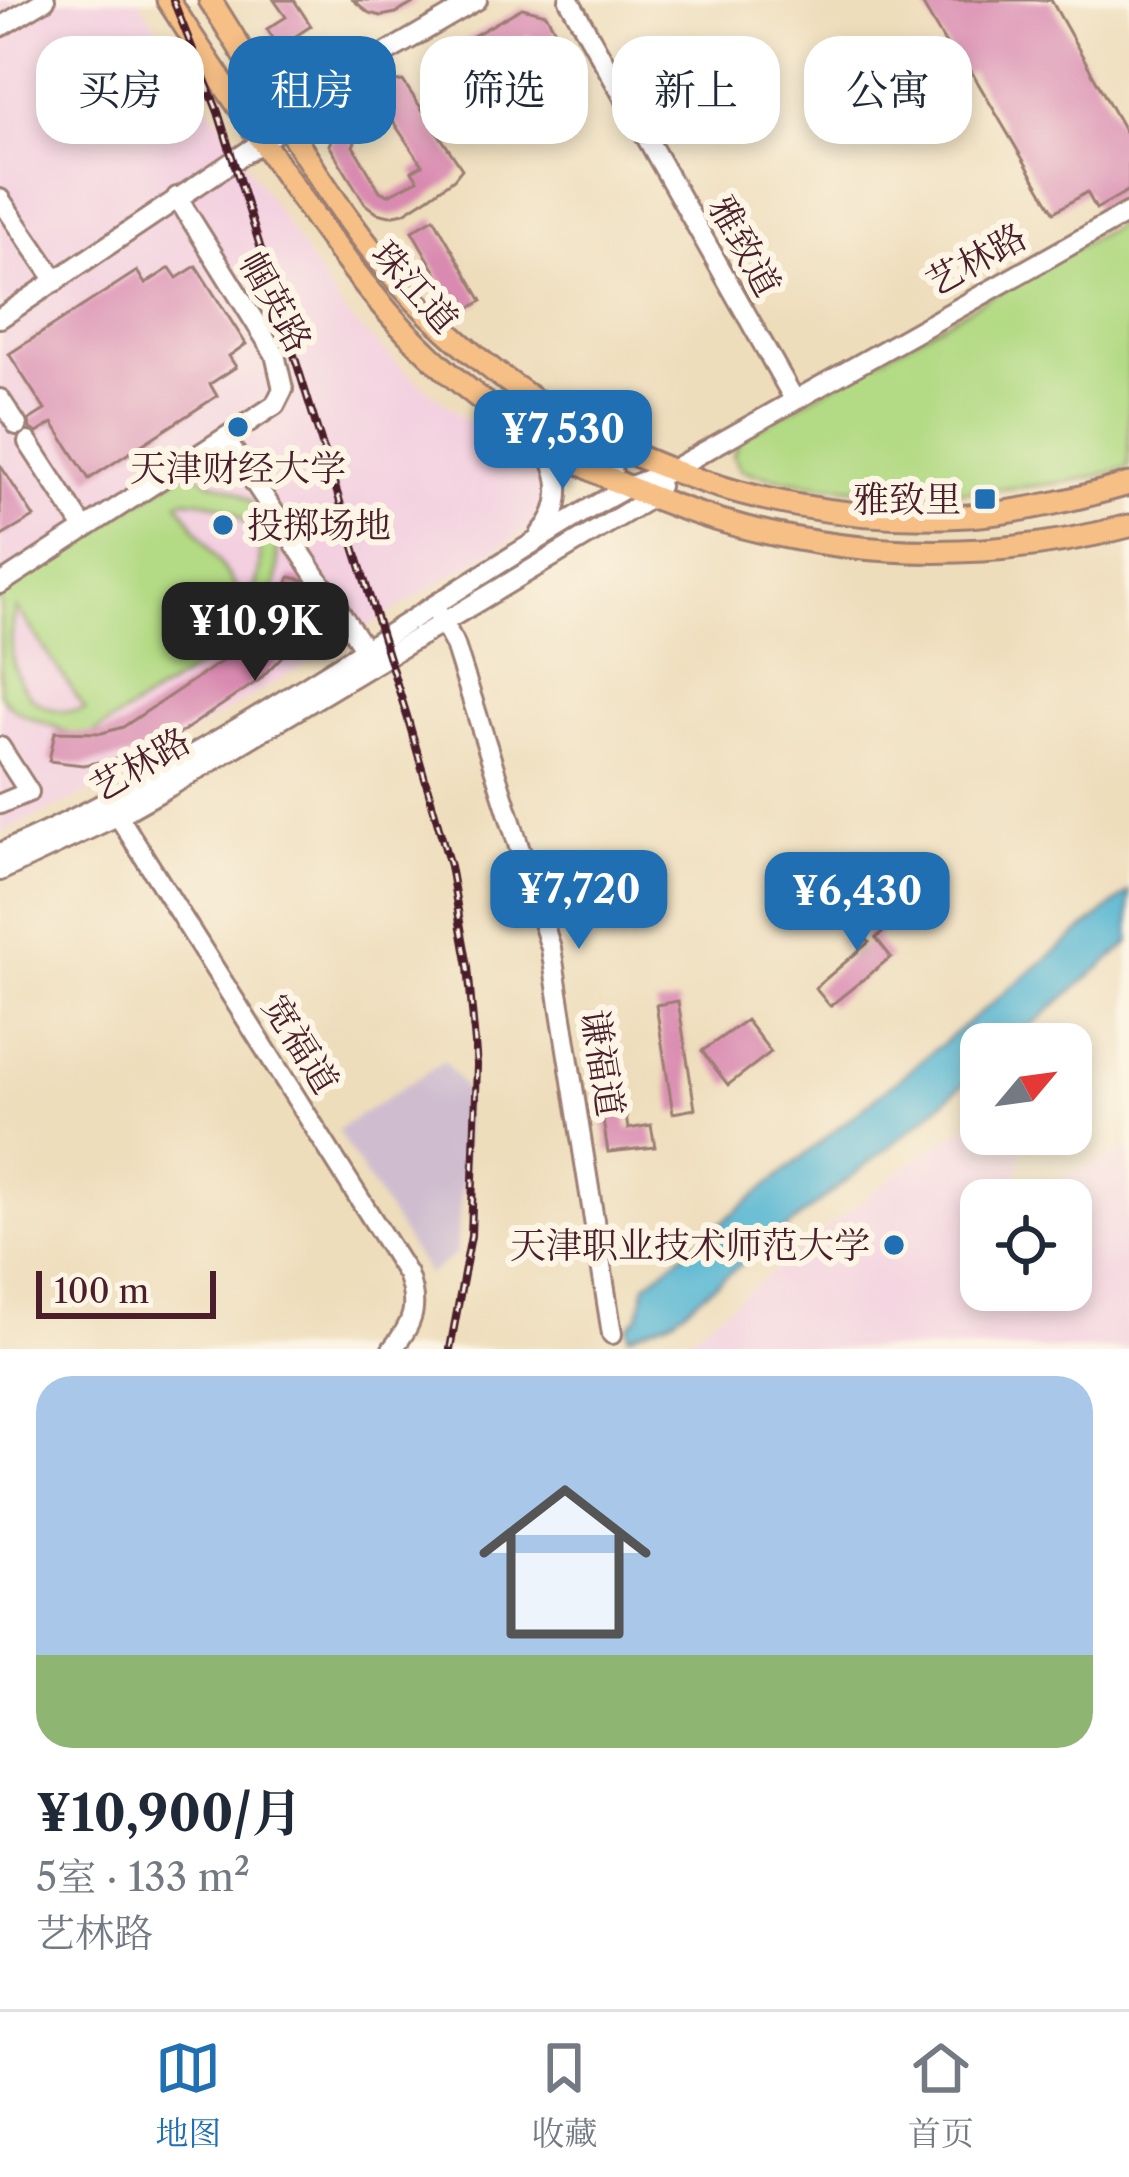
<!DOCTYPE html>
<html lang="zh">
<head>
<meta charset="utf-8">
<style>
	:root { --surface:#fff; --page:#f6f6f7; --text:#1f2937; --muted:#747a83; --line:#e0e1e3; --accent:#1f6fb2 }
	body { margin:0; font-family:"Libre Caslon Text","Noto Serif SC",serif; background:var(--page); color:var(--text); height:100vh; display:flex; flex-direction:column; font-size:45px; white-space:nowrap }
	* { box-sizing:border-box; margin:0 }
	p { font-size:39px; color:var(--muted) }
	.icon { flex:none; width:66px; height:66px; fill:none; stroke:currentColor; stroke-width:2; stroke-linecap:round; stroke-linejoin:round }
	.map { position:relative; height:1349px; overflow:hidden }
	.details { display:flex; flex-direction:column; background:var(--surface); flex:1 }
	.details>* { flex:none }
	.banner { position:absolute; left:36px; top:36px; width:1059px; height:108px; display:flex; gap:24px }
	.needle { width:78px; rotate:61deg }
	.controls { position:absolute; left:960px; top:1023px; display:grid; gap:24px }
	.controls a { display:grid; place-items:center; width:132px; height:132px; border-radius:24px; background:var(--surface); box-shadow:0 6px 18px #0003; font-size:60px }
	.scale { position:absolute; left:36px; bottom:30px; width:180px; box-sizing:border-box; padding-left:12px; border:6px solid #4a1f2b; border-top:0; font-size:33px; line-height:42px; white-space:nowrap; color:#4a1f2b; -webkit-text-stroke:9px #fcf5e5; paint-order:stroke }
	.price { position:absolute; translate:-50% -102px; padding:0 27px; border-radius:24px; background:var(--accent); color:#fff; font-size:39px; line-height:78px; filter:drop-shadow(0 3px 6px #0008) }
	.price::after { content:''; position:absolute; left:50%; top:72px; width:36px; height:27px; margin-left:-18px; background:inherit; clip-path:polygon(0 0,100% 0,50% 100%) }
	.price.active { background:#222; color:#fff }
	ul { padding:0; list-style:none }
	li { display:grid; align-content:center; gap:24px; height:636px; padding:0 36px }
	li+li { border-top:3px solid var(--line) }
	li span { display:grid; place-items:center; height:372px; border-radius:36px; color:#555 }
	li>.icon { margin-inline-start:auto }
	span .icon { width:216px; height:216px; fill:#fffc; stroke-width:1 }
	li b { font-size:51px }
	.tag { padding:0 42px; border-radius:36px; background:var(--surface); box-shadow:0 6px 18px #0003; font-size:42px; line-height:108px }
	.tag.active { background:var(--accent); color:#fff }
	.tab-bar { display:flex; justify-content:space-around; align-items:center; height:168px; border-top:3px solid var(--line); background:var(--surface); font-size:33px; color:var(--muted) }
	.tab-bar a { display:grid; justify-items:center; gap:6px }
	.tab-bar .active { color:var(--accent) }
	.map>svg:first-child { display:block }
	.built { fill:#f3cfe0; fill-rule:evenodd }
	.industrial { fill:#cfbdcf }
	.green { fill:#b3da84; stroke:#7e7c58; stroke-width:3; fill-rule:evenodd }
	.water { fill:#53b5d2; stroke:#4e6a7e; stroke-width:3 }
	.building { fill:#d98ab0; fill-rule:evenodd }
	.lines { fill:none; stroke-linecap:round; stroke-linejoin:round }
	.minor-casing { stroke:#9c7e73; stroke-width:24 }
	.major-casing { stroke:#9c7e73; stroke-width:27 }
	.minor { stroke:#fff; stroke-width:18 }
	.major { stroke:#f5bf86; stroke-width:21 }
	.rail-casing { stroke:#4a1f2b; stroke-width:8 }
	.rail { stroke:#fcf5e5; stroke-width:3; stroke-dasharray:9; stroke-linecap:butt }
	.poi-dot { fill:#1f6fb2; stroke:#fcf5e5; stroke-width:4.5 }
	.labels { text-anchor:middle; stroke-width:12; stroke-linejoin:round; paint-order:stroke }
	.street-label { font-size:36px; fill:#4a1f2b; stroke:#fcf5e5 }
	.poi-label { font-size:36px; fill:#4a1f2b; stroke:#fcf5e5; text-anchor:end }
</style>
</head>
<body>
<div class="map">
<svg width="1129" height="1349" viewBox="0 0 1129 1349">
	<rect width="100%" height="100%" fill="#fcf5e5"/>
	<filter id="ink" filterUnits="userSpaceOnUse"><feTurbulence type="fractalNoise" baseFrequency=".00833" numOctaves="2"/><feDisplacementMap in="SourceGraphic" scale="24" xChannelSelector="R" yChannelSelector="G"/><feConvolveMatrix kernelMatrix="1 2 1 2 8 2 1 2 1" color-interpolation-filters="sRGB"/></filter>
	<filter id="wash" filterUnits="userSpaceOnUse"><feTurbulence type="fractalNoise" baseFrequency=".004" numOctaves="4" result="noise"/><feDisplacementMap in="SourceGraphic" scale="48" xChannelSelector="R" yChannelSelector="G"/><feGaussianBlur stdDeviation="2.7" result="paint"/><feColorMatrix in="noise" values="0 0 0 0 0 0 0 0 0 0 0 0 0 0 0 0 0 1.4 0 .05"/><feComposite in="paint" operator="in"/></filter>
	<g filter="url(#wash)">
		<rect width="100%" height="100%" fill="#edb"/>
		<!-- built -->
		<g class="built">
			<polygon points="0,0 139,0 346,315 413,378 539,477 547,496 532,527 107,784 0,833"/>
			<path d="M981 1117V1134H1022L1015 1197 1129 1148V1349H674L909 1164ZM981 1200H1071V1290H981Z"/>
		</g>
		<!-- industrial -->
		<polygon class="industrial" points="444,1061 465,1089 465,1150 456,1254 428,1275 337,1130"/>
		<!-- green -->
		<g class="green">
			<path d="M1129 218V467C1030 500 841 498 741 470L733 456 740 438Z"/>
			<path d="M192 467C205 487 222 481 241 494 276 517 286 560 272 598L281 614 79 743C61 719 24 728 0 694V592ZM185 500C246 499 280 548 247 603L178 502ZM17 608 85 709 84 710C21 721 0 660 17 608Z"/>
		</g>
		<!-- water -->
		<polygon class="water" points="1129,892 1129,943 1009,1044 981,1044 981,1069 920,1122 672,1319 629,1336 628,1327 639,1315 646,1284"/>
		<g id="blocks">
			<!-- building -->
			<g class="building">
				<polygon points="274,0 294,0 311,26 279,47 267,29 286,17"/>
				<polygon points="353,0 419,0 396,13 381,16 369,13"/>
				<polygon points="920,0 1051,0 1129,139 1129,190 1096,209 1087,192 1054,212 971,71 964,75"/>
				<polygon points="522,8 546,14 572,61 549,72 529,35 473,67 493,104 471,117 450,83 447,56 454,47"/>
				<path d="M403 81 462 169 454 179 429 197 404 213 390 216 377 213 365 204 329 145 339 122 396 82ZM380 120 383 126 392 120 422 165 412 171 418 180 388 195 380 191 353 146 359 133Z"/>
				<polygon points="434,218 482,301 460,314 412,231"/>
				<polygon points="196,266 246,344 229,356 236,367 210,384 217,396 89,479 53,423 37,433 30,429 29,420 45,410 9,354 137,271 145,284 170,268 177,278"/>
				<polygon points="0,465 34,517 0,537"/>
				<polygon points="290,577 303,580 314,597 288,650 259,680 173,738 137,755 83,765 49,761 55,732 102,733 123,727 261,635 278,608"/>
				<polygon points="861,895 887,928 876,938 891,957 830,1006 815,988 869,942 843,910"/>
				<polygon points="678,1001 695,1109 673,1113 656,1005"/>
				<polygon points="610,1014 628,1129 651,1125 655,1147 608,1152 587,1017"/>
				<polygon points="746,1020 771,1052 728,1085 702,1051"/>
			</g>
		</g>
	</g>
	<g filter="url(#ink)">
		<use href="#blocks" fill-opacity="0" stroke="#9c7e73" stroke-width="3"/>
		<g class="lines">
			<defs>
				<g id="minor">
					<polyline points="569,0 794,399"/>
					<polyline points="0,27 45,0"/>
					<polyline points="252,131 477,0"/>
					<polyline points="0,199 56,281"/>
					<polyline points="0,318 287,125"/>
					<polyline points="0,399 17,425"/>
					<polyline points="225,438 365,650"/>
					<polyline points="593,438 611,462 615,487"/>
					<path d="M536 441C563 466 566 506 541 533"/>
					<polyline points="28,442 84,528"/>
					<polyline points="0,584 275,405 283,389 275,354 177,197"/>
					<polyline points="438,613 455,645 551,948 612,1334"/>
					<polyline points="0,747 29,792 0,804"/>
					<path d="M112 806 407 1274C419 1306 414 1323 392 1349"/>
					<path d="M0 853C210 761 396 624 592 507L628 487 668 472 1129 212"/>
					<polyline points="0,871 117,816 172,785 652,497 659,486"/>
				</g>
				<g id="major">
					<path d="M168 0C209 64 252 126 295 189 330 239 365 289 407 333 591 524 875 594 1129 526"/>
					<path d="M210 0C264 84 311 174 374 253 515 431 740 530 968 516 1023 512 1076 499 1129 484"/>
					<polyline points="295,136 294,114 306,98"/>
				</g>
			</defs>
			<!-- minor casing -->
			<use href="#minor" class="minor-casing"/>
			<!-- major casing -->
			<use href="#major" class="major-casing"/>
			<!-- minor -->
			<use href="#minor" class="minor"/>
			<!-- major -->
			<use href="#major" class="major"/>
			<defs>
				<polyline id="rail" points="173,0 218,112 407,716 450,866 468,967 477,1065 471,1236 450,1349"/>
			</defs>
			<!-- rail casing -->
			<use href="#rail" class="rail-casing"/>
			<!-- rail -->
			<use href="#rail" class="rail"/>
		</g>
	</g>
	<!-- markers -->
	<g class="poi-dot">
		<circle cx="238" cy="427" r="12"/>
		<rect x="973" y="487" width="24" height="24" rx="6"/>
		<circle cx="223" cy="525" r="12"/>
		<circle cx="894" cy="1245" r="12"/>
	</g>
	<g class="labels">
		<!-- street labels -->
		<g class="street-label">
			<text transform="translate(745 246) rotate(61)" y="13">雅致道</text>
			<text transform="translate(976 259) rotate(-29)" y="13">艺林路</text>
			<text transform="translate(415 287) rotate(48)" y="13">珠江道</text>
			<text transform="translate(276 302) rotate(61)" y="13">帼英路</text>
			<text transform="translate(140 764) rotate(-30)" y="13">艺林路</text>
			<text transform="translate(301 1044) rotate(58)" y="13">宽福道</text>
			<text transform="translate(603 1063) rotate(81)" y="13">谦福道</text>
		</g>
		<!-- poi labels -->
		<g class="poi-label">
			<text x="238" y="481" text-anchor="middle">天津财经大学</text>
			<text x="961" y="512">雅致里</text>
			<text x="247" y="538" text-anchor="start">投掷场地</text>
			<text x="870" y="1258">天津职业技术师范大学</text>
		</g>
	</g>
</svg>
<div class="controls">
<a><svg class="needle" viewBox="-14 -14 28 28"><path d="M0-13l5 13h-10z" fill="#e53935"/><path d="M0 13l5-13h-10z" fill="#747a83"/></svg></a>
<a><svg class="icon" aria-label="locate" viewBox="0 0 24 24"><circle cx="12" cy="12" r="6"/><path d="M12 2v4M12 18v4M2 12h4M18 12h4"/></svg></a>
</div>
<div class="scale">100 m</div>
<b class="price" style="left:563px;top:492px">¥7,530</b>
<b class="price active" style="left:255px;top:684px">¥10.9K</b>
<b class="price" style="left:579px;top:952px">¥7,720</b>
<b class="price" style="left:857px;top:954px">¥6,430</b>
<div class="banner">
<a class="tag">买房</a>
<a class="tag active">租房</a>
<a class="tag">筛选</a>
<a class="tag">新上</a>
<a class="tag">公寓</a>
</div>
</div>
<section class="details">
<ul>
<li><span style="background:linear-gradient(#a9c7e8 75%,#8fb573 0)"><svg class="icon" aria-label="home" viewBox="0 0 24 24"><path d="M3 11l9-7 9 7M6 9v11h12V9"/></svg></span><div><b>¥10,900/月</b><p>5室 · 133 m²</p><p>艺林路</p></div></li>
</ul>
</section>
<nav class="tab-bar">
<a class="active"><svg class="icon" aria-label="map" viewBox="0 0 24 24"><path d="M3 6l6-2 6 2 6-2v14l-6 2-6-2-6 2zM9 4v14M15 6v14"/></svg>地图</a>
<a><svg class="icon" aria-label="saved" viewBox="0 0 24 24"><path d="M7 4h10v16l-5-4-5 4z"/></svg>收藏</a>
<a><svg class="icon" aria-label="home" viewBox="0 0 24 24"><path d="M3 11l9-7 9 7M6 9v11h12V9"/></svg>首页</a>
</nav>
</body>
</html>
